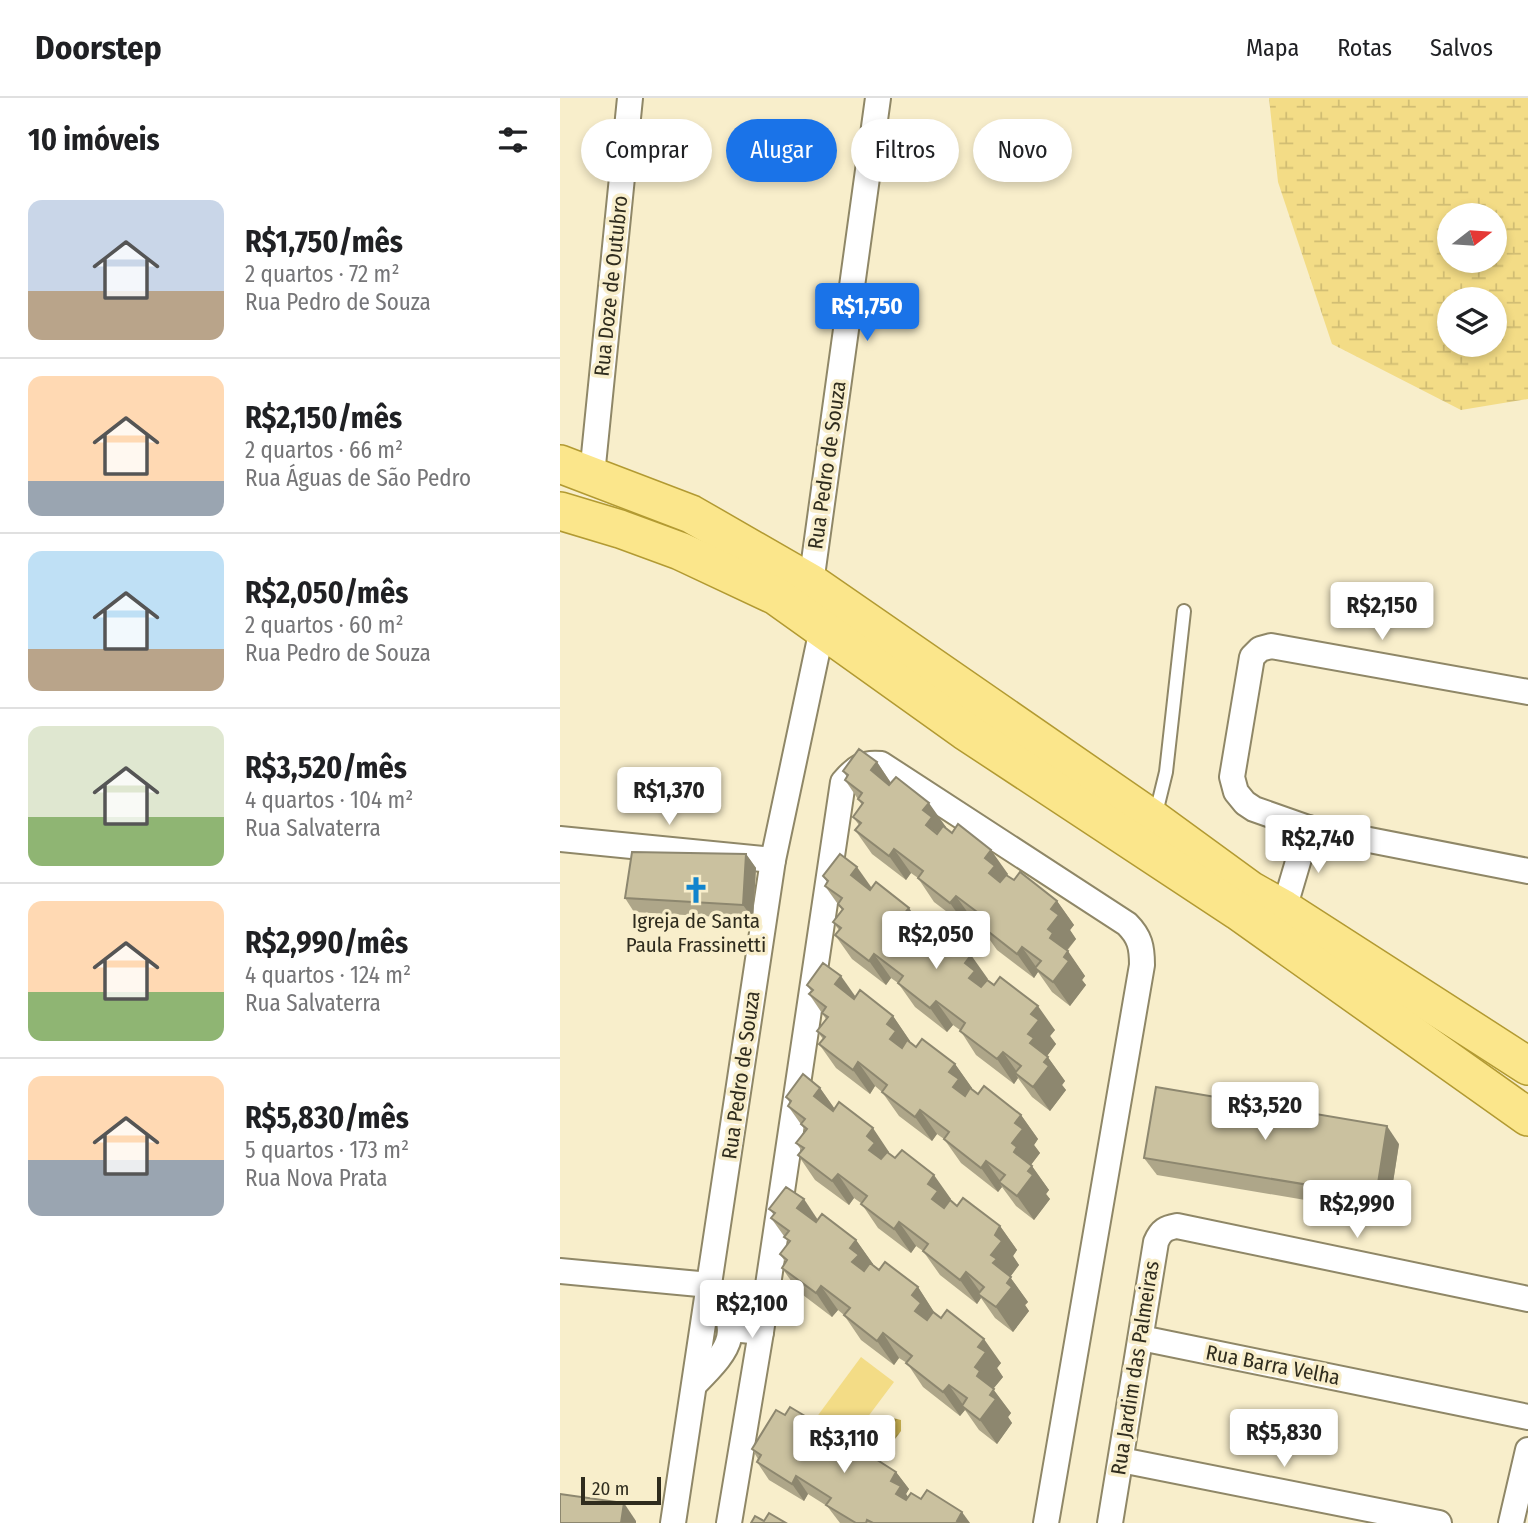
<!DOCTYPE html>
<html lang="pt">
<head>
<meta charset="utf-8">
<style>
	:root { --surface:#fff; --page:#f2f2f2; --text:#202124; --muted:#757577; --line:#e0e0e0; --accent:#1a73e8 }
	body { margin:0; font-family:"Fira Sans Condensed",sans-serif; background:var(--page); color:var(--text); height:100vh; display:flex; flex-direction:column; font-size:26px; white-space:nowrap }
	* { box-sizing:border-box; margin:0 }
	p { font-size:23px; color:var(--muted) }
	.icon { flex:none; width:38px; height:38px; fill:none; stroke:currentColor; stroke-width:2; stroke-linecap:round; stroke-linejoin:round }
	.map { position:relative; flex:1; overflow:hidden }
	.drawer { display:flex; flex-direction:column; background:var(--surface); width:560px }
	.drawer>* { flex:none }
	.top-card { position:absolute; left:21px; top:21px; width:665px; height:63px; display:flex; gap:14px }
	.needle { width:46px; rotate:73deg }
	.buttons { position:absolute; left:877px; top:105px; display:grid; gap:14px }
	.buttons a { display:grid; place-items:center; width:70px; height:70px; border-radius:50%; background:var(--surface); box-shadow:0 4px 10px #0003; font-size:35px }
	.scale { position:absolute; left:21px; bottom:18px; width:80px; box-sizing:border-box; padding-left:7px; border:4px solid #2f2c1e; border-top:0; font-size:19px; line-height:24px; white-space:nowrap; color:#2f2c1e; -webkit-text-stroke:5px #f8eecb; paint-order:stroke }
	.price { position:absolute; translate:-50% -60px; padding:0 16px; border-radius:7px; background:#fff; color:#222; font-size:23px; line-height:46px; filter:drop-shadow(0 2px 4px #0008) }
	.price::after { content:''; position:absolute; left:50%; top:42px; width:21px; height:16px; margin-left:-10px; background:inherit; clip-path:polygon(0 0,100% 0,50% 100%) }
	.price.active { background:var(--accent); color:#fff }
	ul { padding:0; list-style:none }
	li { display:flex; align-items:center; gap:21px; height:175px; padding:0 28px }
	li+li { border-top:2px solid var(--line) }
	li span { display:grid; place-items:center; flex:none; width:196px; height:140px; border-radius:14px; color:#555 }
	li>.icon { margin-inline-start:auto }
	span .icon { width:84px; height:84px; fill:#fffc; stroke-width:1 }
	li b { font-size:30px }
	h2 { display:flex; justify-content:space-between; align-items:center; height:84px; padding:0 28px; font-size:30px }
	.tag { padding:0 24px; border-radius:32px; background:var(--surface); box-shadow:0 4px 10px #0003; font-size:24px; line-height:63px }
	.tag.active { background:var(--accent); color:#fff }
	header { display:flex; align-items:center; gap:42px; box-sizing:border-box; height:98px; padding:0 35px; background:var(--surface); border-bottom:2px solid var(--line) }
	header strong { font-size:33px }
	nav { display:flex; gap:38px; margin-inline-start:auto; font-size:24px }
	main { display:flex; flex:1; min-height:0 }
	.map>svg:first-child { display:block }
	.grass { fill:#f3dc86 }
	.wetland { fill:url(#wetland-marsh); fill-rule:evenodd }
	.water { fill:url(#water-waves) }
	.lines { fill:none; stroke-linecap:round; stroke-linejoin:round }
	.lane-casing { stroke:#8f8767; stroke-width:16 }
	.street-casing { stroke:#8f8767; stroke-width:28 }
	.primary-casing { stroke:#b29a32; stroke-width:40 }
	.lane { stroke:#fff; stroke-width:12 }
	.street { stroke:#fff; stroke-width:24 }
	.primary { stroke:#fbe68b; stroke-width:37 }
	.wall { fill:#aea689 }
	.shaded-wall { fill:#8d876f }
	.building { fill:#cac19f; stroke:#8d876f; stroke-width:2 }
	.labels { text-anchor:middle; stroke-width:7; stroke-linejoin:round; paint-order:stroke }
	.street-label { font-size:21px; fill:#2f2c1e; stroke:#f8eecb }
	.poi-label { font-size:21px; fill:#2f2c1e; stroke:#f8eecb }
</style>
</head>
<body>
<header>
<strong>Doorstep</strong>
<nav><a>Mapa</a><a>Rotas</a><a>Salvos</a></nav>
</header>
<main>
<section class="drawer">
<h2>10 imóveis<svg class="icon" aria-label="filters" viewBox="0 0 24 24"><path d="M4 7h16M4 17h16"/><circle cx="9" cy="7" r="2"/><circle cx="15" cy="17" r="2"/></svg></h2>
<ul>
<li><span style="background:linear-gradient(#c9d6e8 65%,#b9a48a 0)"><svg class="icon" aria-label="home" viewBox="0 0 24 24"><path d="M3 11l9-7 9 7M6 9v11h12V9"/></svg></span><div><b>R$1,750/mês</b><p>2 quartos · 72 m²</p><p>Rua Pedro de Souza</p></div></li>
<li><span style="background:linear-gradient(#ffd9b3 75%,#9aa5b1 0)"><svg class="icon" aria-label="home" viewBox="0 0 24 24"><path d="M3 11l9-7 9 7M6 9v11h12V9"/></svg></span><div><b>R$2,150/mês</b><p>2 quartos · 66 m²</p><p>Rua Águas de São Pedro</p></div></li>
<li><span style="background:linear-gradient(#bfe0f5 70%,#b9a48a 0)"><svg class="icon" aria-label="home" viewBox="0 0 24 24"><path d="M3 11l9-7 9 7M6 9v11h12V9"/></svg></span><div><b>R$2,050/mês</b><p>2 quartos · 60 m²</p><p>Rua Pedro de Souza</p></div></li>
<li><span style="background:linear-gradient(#dfe7d0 65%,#8fb573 0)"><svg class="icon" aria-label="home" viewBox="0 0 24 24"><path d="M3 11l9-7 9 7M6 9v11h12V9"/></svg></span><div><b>R$3,520/mês</b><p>4 quartos · 104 m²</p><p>Rua Salvaterra</p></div></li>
<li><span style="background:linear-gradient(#ffd9b3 65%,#8fb573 0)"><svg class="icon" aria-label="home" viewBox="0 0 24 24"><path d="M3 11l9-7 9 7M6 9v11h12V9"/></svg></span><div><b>R$2,990/mês</b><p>4 quartos · 124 m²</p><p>Rua Salvaterra</p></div></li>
<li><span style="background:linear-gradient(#ffd9b3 60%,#9aa5b1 0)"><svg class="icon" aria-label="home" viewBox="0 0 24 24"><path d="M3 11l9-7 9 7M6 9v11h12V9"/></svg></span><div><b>R$5,830/mês</b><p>5 quartos · 173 m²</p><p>Rua Nova Prata</p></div></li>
</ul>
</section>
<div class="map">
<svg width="968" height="1425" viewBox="0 0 968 1425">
	<defs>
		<pattern id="wetland-marsh" width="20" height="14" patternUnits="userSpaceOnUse" patternTransform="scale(1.75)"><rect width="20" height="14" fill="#f3dc86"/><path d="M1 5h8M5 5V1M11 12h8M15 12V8" fill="none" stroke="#d1bd73"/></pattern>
		<pattern id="water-waves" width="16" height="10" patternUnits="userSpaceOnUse" patternTransform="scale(1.75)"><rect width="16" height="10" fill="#c7af4f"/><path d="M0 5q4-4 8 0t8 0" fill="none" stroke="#a28f41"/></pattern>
	</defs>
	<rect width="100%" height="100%" fill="#f8eecb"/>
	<!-- grass -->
	<polygon class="grass" points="301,1259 334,1284 286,1348 253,1324"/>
	<!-- wetland -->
	<path class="wetland" d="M709 0H968V301L901 312 772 246 718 84ZM889 117H934V163H889ZM889 201H934V247H889Z"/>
	<!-- water -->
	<path class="water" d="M333 1320 341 1322V1333L324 1356 315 1358C309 1345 321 1326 333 1320Z"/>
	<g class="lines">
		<defs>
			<polyline id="lane" points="595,719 606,674 624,513"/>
			<g id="street">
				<polyline points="32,377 70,0"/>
				<polyline points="251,485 318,0"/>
				<polyline points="968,594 711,548 700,551 692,559 672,679 676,694 685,705 694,711 748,730 968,773"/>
				<polyline points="0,741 213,762"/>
				<polyline points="724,811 748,730"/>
				<path d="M0 1173 150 1187C183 1233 173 1248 135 1286"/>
				<path d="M172 1231 201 1234 283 684C295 670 303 664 321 666L567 826C580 839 582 849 582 867L486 1425"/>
				<polyline points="581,1240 968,1319"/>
				<polyline points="561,1362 879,1425"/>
				<polyline points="113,1425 213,762 262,531"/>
				<polyline points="169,1425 201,1234"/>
				<path d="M550 1425 596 1144C601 1132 606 1130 617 1128L968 1201"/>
				<polyline points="951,1425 968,1352"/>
			</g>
			<g id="primary">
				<polyline points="0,366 131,416 251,485 594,722 690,792 724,811 968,968"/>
				<polyline points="0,413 60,431 120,453 216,498 405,633 678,813 968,1019"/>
			</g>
		</defs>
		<!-- lane casing -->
		<use href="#lane" class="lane-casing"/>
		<!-- street casing -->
		<use href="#street" class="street-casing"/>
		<!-- primary casing -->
		<use href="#primary" class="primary-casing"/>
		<!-- lane -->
		<use href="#lane" class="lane"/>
		<!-- street -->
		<use href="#street" class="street"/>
		<!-- primary -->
		<use href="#primary" class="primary"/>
	</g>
	<!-- wall -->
	<g class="wall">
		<polygon points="317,664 331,685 386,729 385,730 448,776 447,777 454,782 497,803 514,827 510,832 516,841 507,853 525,878 522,882 526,887 510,908 492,894 478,874 474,880 437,852 420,828 413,822 407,829 374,804 358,780 351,775 346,782 312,756 295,732 299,727 293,719 302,707 285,682 287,679 283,673"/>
		<polygon points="186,756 196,770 193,821 74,814 65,800"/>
		<polygon points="263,778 311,790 366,834 366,835 495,932 490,938 496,946 487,958 505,983 502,987 506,992 490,1013 472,999 458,980 454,986 416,957 400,932 393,927 387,934 355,909 338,885 331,880 326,887 292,861 275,837 279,832 273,824 282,812 265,788 267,784"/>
		<polygon points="247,887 295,899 333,918 350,943 349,943 356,949 395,966 412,990 411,991 418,996 461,1017 478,1041 474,1047 480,1055 471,1067 489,1092 486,1096 490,1101 474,1122 456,1108 442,1089 438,1094 401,1065 384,1041 377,1036 372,1043 339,1018 322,994 315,988 310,996 276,970 259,946 263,941 257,933 266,921 249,896 251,893"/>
		<polygon points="260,990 274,1010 329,1054 329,1055 391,1101 390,1102 397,1108 440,1128 457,1152 453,1158 459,1167 450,1179 468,1204 465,1207 469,1213 453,1234 435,1220 421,1200 417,1206 380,1177 363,1153 356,1148 351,1155 318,1130 301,1105 294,1100 289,1107 255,1082 238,1057 242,1053 236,1045 245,1032 228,1008 230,1005 226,999"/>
		<polygon points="839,1046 828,1116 597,1077 584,1060"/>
		<polygon points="209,1111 258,1122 296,1142 313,1166 312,1167 319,1172 358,1189 374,1214 374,1215 441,1265 437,1270 443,1279 433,1291 451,1315 448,1319 452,1325 437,1346 419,1332 405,1312 400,1318 363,1289 347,1265 339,1260 334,1267 301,1242 284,1217 278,1212 272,1219 239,1194 222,1170 226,1165 220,1156 229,1145 211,1120 214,1117"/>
		<polygon points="225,1317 265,1330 277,1348 275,1351 280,1358 295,1360 336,1374 349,1391 346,1396 348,1399 361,1401 410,1425 280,1425 267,1408 248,1396 244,1403 209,1382 197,1364 198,1361 192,1351"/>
	</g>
	<!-- shaded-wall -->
	<g class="shaded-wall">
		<polygon points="317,664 333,688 327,696 311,672"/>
		<polygon points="369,705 386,729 382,734 389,743 366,727 363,712"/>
		<polygon points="334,751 351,775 346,782 329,758"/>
		<polygon points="431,752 448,776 444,781 452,792 429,775 425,760"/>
		<polygon points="186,756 196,770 193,821 183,807"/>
		<polygon points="297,769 314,793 308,801 291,777"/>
		<polygon points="396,798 413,822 407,829 390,805"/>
		<polygon points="497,803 514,827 510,832 516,841 506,853 508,853 525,878 522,882 526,887 510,908 493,884 490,840 488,831 491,811"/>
		<polygon points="349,810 366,834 362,839 363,856 346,832 343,817"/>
		<polygon points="462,849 479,873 475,870 478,874 474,880 457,856"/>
		<polygon points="314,856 331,880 326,887 309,863"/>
		<polygon points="411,857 428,881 424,886 426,904 409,880 405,865"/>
		<polygon points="281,878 298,902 291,910 275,886"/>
		<polygon points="376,903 393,927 387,934 370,910"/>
		<polygon points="478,908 495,932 490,938 496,946 487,958 505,983 502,987 506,992 490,1013 473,989 470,945 468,936 471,916"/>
		<polygon points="333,918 350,943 346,948 353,957 330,941 327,926"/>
		<polygon points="443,954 460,978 455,975 458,980 454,986 437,961"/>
		<polygon points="298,964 315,988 310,996 293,972"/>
		<polygon points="395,966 412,990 408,995 416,1006 393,989 389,974"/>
		<polygon points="260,990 277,1014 271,1022 254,998"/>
		<polygon points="360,1012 377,1036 372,1043 355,1019"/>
		<polygon points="461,1017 478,1041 474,1047 480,1055 470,1068 472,1068 489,1092 486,1096 490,1101 474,1122 457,1098 452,1045 455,1025"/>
		<polygon points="827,1028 839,1046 828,1116 816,1098"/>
		<polygon points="313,1030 329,1054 326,1059 332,1069 309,1052 307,1038"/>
		<polygon points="426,1063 443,1087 439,1084 442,1089 438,1094 421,1070"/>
		<polygon points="278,1076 294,1100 289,1107 272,1083"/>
		<polygon points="374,1077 391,1101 387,1106 395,1117 372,1101 368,1086"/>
		<polygon points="244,1101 260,1125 254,1134 237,1110"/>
		<polygon points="339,1124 356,1148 351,1155 334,1131"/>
		<polygon points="440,1128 457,1152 453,1158 459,1167 450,1179 468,1204 465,1207 469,1213 453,1234 436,1209 433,1165 431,1157 435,1137"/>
		<polygon points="296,1142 313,1166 309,1172 315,1181 292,1164 290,1150"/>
		<polygon points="406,1174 423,1198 418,1196 421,1200 417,1206 400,1182"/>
		<polygon points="261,1188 278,1212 272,1219 256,1195"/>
		<polygon points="358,1189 374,1214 371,1218 378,1229 355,1213 352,1197"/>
		<polygon points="323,1235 339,1260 334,1267 317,1243"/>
		<polygon points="424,1241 441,1265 437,1270 443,1279 433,1291 451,1315 448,1319 452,1325 437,1346 420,1322 417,1278 415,1269 418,1249"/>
		<polygon points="389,1287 406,1311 402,1308 405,1312 400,1318 383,1294"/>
		<polygon points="265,1330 277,1348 275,1351 285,1364 268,1354 260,1339"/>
		<polygon points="336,1374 349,1391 346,1396 353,1406 336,1396 331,1383"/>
		<polygon points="236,1378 248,1396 244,1403 232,1386"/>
		<polygon points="64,1405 76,1423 76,1425 61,1425"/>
		<polygon points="402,1414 410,1425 399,1425 397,1423"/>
	</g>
	<!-- building -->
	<g class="building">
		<polygon points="299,651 317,664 311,672 329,687 336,679 369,705 363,712 372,719 366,727 377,736 383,728 392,735 398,726 431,752 425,760 435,768 429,775 440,784 446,777 454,782 460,774 497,803 491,811 499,817 488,831 493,835 490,840 508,853 504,859 509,863 493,884 475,870 481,863 462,849 457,856 420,827 425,820 396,798 390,805 358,780 363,773 334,751 329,758 295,732 301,725 293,719 303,705 298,701 302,695 285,682 288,677 283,673"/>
		<polygon points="72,754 186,756 183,807 65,800"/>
		<polygon points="280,756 297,769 291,777 310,792 316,784 349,810 343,817 352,824 346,832 358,841 364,833 372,840 378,832 411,857 405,865 415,873 409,880 421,889 427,882 434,887 440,879 478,908 471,916 479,922 468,936 474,940 470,945 488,959 484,964 489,968 473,989 455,975 461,968 443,954 437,961 400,933 405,925 376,903 370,910 338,885 343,878 314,856 309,863 275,837 281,830 273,824 283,811 278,806 282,800 265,788 268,783 263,778"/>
		<polygon points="263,865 281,878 275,886 294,901 300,892 333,918 327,926 336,933 330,941 342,950 347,942 356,949 362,941 395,966 389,974 399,981 393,989 405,998 410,990 418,996 424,988 461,1017 455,1025 463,1031 452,1045 457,1049 454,1054 472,1068 468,1073 473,1077 457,1098 439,1084 445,1077 426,1063 421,1070 384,1041 389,1034 360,1012 355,1019 322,994 327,987 298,964 293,972 259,946 265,939 257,933 268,919 262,915 266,909 249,896 253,892 247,887"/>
		<polygon points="243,976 260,990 254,998 273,1013 279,1004 313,1030 307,1038 315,1045 309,1052 321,1061 327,1054 335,1060 342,1052 374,1077 368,1086 378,1093 372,1101 384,1110 390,1102 397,1108 403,1100 440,1128 435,1137 442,1143 431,1157 437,1161 433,1165 451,1179 447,1185 452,1189 436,1209 418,1196 424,1189 406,1174 400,1182 363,1153 368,1146 339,1124 334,1131 301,1106 307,1098 278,1076 272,1083 238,1057 244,1050 236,1045 247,1031 241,1026 245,1021 228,1008 231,1003 226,999"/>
		<polygon points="596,989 827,1028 816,1098 584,1060"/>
		<polygon points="226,1089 244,1101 237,1110 256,1124 262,1116 296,1142 290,1150 299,1157 292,1164 304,1173 310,1165 319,1172 325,1164 358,1189 352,1197 361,1205 355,1213 367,1222 373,1214 381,1220 387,1212 424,1241 418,1249 426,1254 415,1269 420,1273 417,1278 434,1291 430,1297 436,1301 420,1322 402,1308 407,1300 389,1287 383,1294 346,1265 352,1258 323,1235 317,1243 284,1217 290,1210 261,1188 256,1195 222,1170 227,1162 220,1156 230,1143 224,1139 229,1133 211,1120 215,1115 209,1111"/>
		<polygon points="230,1309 265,1330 260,1339 272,1346 268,1354 279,1361 283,1353 295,1360 300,1351 336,1374 331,1383 341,1388 336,1396 346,1402 351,1395 361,1401 367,1392 402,1414 397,1423 401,1425 313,1425 307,1422 306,1425 296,1425 266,1407 271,1400 236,1378 232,1386 197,1364 201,1357 192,1351 216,1312 225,1317"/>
		<polygon points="0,1396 64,1405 61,1425 0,1425"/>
		<polygon points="209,1415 226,1425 191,1425 195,1418 204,1423"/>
	</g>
	<!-- icons -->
	<defs>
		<symbol id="church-bare" viewBox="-9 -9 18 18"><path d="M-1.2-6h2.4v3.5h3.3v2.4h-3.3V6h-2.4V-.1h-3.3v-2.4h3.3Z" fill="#1184cd" stroke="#f8eecb" stroke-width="2.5" paint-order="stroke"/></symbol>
	</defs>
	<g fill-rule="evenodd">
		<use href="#church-bare" x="117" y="773" width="38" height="38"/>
	</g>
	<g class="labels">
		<!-- street labels -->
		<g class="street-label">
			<text transform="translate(51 188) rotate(-84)" y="7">Rua Doze de Outubro</text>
			<text transform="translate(267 367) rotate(-82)" y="7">Rua Pedro de Souza</text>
			<text transform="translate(181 977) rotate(-82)" y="7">Rua Pedro de Souza</text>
			<text transform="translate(713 1267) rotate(11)" y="7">Rua Barra Velha</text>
			<text transform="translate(575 1270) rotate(-81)" y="7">Rua Jardim das Palmeiras</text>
		</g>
		<!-- poi labels -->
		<g class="poi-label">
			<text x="136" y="830">Igreja de Santa<tspan x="136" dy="24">Paula Frassinetti</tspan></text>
		</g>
	</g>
</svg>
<div class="buttons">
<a><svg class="needle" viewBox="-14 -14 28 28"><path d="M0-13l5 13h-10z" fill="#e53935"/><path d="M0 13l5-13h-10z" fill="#757577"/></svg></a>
<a><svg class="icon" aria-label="layers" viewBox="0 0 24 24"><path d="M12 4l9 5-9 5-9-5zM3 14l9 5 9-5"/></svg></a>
</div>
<div class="scale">20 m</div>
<b class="price active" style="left:307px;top:245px">R$1,750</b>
<b class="price" style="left:822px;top:544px">R$2,150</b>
<b class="price" style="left:109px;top:729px">R$1,370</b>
<b class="price" style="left:758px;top:777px">R$2,740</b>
<b class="price" style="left:376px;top:873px">R$2,050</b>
<b class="price" style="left:705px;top:1044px">R$3,520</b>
<b class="price" style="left:797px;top:1142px">R$2,990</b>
<b class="price" style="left:192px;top:1242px">R$2,100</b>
<b class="price" style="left:724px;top:1371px">R$5,830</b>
<b class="price" style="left:284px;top:1377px">R$3,110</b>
<div class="top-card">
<a class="tag">Comprar</a>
<a class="tag active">Alugar</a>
<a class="tag">Filtros</a>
<a class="tag">Novo</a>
</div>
</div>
</main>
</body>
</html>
